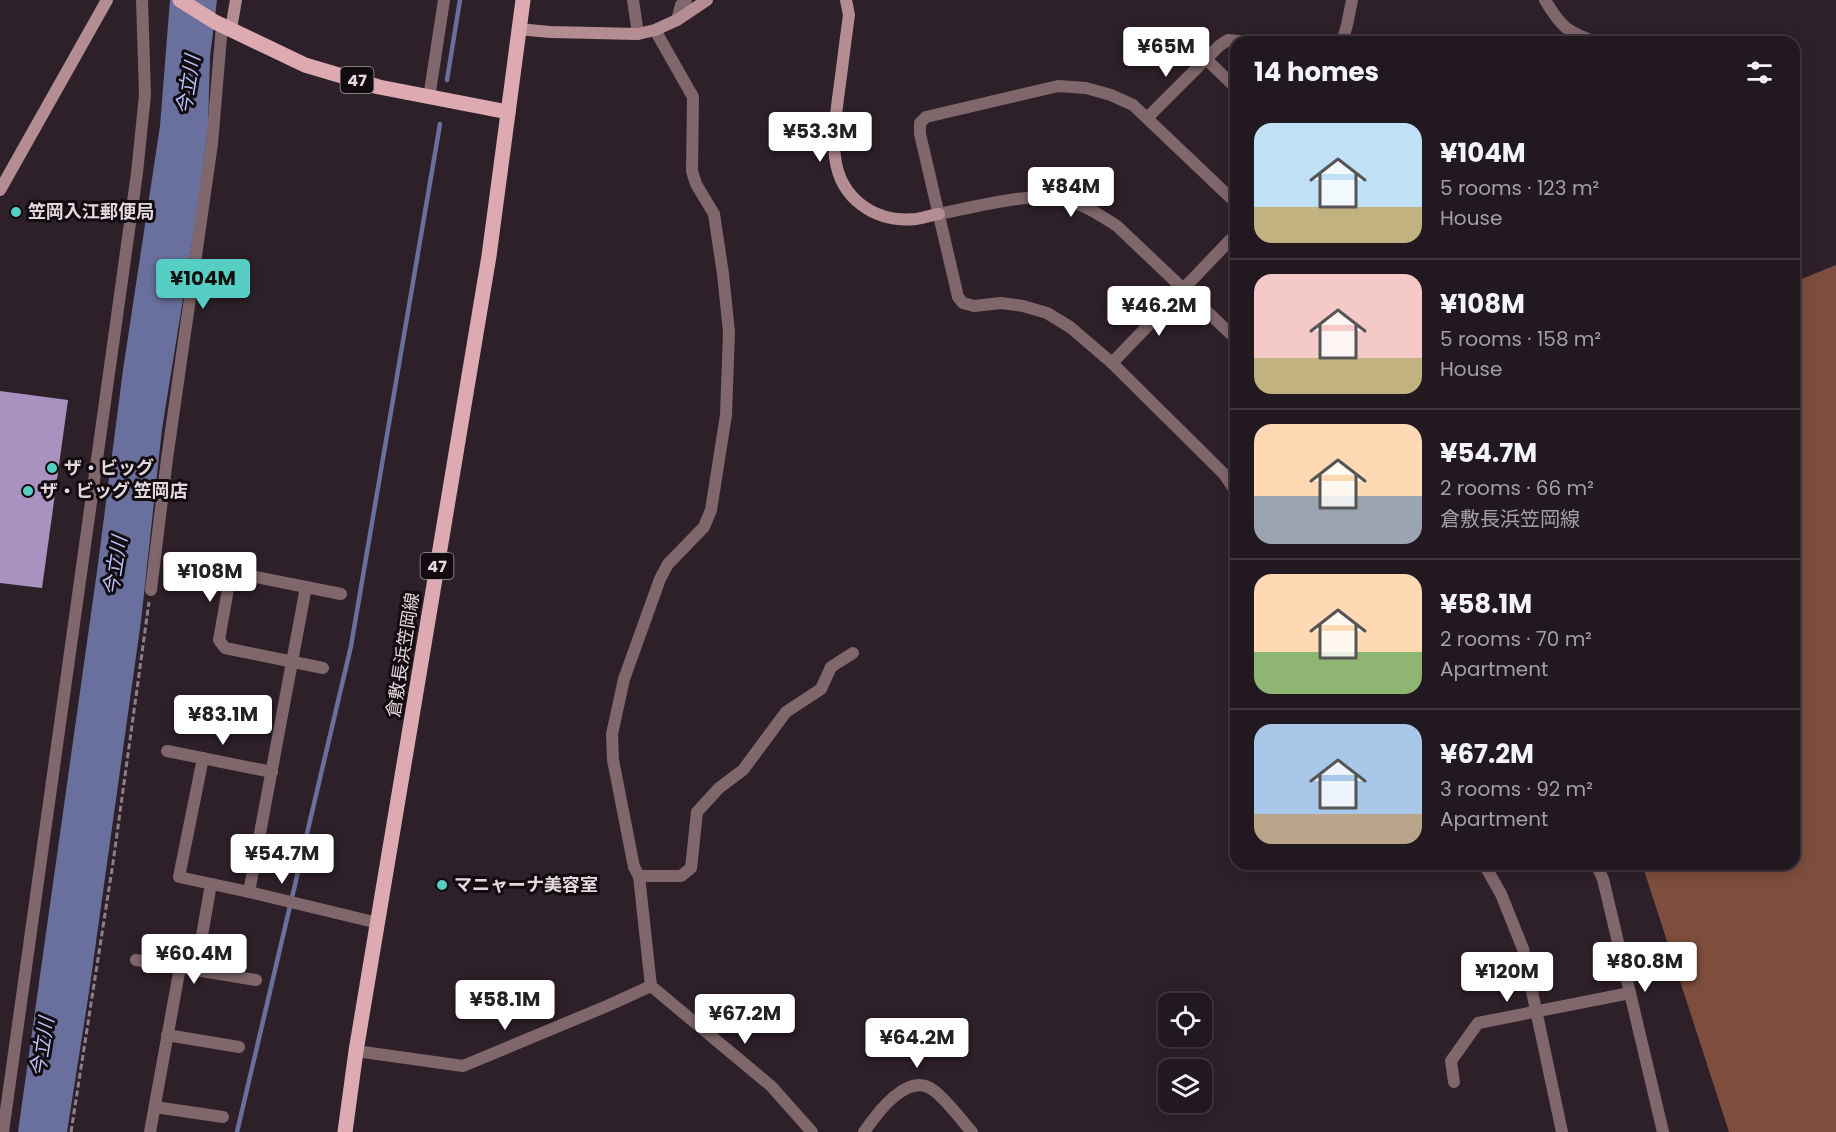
<!DOCTYPE html>
<html lang="en">
<head>
<meta charset="utf-8">
<style>
	:root { --surface:#22181f; --page:#2a2128; --text:#f1f3f6; --muted:#a2a0a4; --line:#3f373d; --accent:#56cec4 }
	body { margin:0; font-family:Poppins,"Noto Sans JP",sans-serif; background:var(--page); color:var(--text); height:100vh; display:flex; flex-direction:column; font-size:22px; white-space:nowrap }
	* { box-sizing:border-box; margin:0 }
	p { font-size:20px; color:var(--muted) }
	.icon { flex:none; width:33px; height:33px; fill:none; stroke:currentColor; stroke-width:2; stroke-linecap:round; stroke-linejoin:round }
	.map { position:relative; flex:1; overflow:hidden }
	.drawer { position:absolute; left:1230px; top:36px; width:570px; height:834px; display:flex; flex-direction:column; background:var(--surface); border-radius:18px; box-shadow:0 3px 15px #0003,0 0 0 2px var(--line) }
	.drawer>* { flex:none }
	.fabs { position:absolute; left:1158px; top:993px; display:grid; gap:12px }
	.fabs a { display:grid; place-items:center; width:54px; height:54px; border-radius:12px; background:var(--surface); box-shadow:0 3px 15px #0003,0 0 0 2px var(--line); font-size:30px }
	.price { position:absolute; translate:-50% -51px; padding:0 14px; border-radius:6px; background:#fff; color:#222; font-size:20px; line-height:39px; filter:drop-shadow(0 2px 3px #0008) }
	.price::after { content:''; position:absolute; left:50%; top:36px; width:18px; height:14px; margin-left:-9px; background:inherit; clip-path:polygon(0 0,100% 0,50% 100%) }
	.price.current { background:var(--accent); color:#111 }
	ul { padding:0; list-style:none }
	li { display:flex; align-items:center; gap:18px; height:150px; padding:0 24px }
	li+li { border-top:2px solid var(--line) }
	li span { display:grid; place-items:center; flex:none; width:168px; height:120px; border-radius:18px; color:#555 }
	li>.icon { margin-inline-start:auto }
	span .icon { width:72px; height:72px; fill:#fffc; stroke-width:1 }
	li b { font-size:26px }
	h2 { display:flex; justify-content:space-between; align-items:center; height:72px; padding:0 24px; font-size:26px }
	.map>svg:first-child { display:block }
	.forest { fill:#7e4d3e }
	.water { fill:#6a709d }
	.lines { fill:none; stroke-linecap:round; stroke-linejoin:round }
	.stream { stroke:#6a709d; stroke-width:4.5 }
	.building { fill:#aa92c0 }
	.path { stroke:#8b8087; stroke-width:3; stroke-dasharray:6 3; stroke-linecap:butt }
	.street { stroke:#80676b; stroke-width:12 }
	.secondary { stroke:#b48d93; stroke-width:12 }
	.primary { stroke:#ddaab2; stroke-width:15 }
	.poi-dot { fill:#56cec4; stroke:#120c10; stroke-width:2 }
	.labels { text-anchor:middle; stroke-width:6; stroke-linejoin:round; paint-order:stroke }
	.shield { fill:#120c10; stroke:#a49ca1; stroke-width:1.5 }
	.shield-label { font-size:16px; font-weight:bold; fill:#e2d9df }
	.poi-label { font-size:18px; font-weight:bold; fill:#e2d9df; stroke:#120c10; text-anchor:start }
	.street-label { font-size:18px; fill:#e2d9df; stroke:#120c10 }
	.water-label { font-size:20px; font-style:italic; fill:#bbc3fc; stroke:#120c10 }
</style>
</head>
<body>
<div class="map">
<svg width="1836" height="1132" viewBox="0 0 1836 1132">
	<rect width="100%" height="100%" fill="#2e2029"/>
	<!-- forest -->
	<polygon class="forest" points="1836,265 1836,1132 1729,1132 1642,864 1794,864 1794,282"/>
	<!-- water -->
	<polygon class="water" points="170,0 217,0 210,57 208,128 199,200 162,429 141,621 89,992 67,1132 18,1132 98,564 123,370 160,126"/>
	<g class="lines">
		<!-- stream -->
		<g class="stream">
			<polyline points="447,80 460,0"/>
			<polyline points="237,1132 351,646 440,124"/>
		</g>
	</g>
	<!-- building -->
	<polygon class="building" points="0,391 68,400 42,588 0,583"/>
	<g class="lines">
		<!-- path -->
		<polyline class="path" points="71,1132 113,863 149,602"/>
		<!-- street -->
		<g class="street">
			<polyline points="633,0 638,34"/>
			<path d="M1545 0C1561 27 1567 32 1596 42"/>
			<polyline points="677,20 681,5 686,0"/>
			<polyline points="655,30 693,97 692,171 696,184 714,214 723,274 729,332 726,415 711,510 704,527 668,564 660,579 624,679 612,734 613,760 634,867 639,876 651,986 771,1086 812,1132"/>
			<polyline points="1342,42 1347,25 1352,0"/>
			<polyline points="1206,59 1236,88"/>
			<polyline points="429,98 444,0"/>
			<polyline points="1147,118 1219,46 1228,40 1249,42"/>
			<polyline points="1236,203 1133,105 1111,95 1086,88 1058,86 926,117 920,123 920,134 958,297 963,303 974,306 1001,303 1023,306 1047,313 1070,327 1112,363 1224,474 1236,492"/>
			<path d="M939 214C970 208 1035 191 1063 199 1083 204 1100 215 1117 226L1236 339"/>
			<polyline points="1112,363 1236,234"/>
			<polyline points="151,590 167,459 212,144 222,25"/>
			<polyline points="323,668 225,648 219,640 231,572 341,594"/>
			<polyline points="167,751 272,772"/>
			<polyline points="203,758 179,877 249,892 378,923"/>
			<polyline points="1484,864 1501,894 1523,949 1562,1132"/>
			<polyline points="1596,864 1603,879 1663,1132"/>
			<polyline points="639,876 681,876 691,868 697,812 719,788 743,770 786,712 821,689 831,667 853,653"/>
			<polyline points="249,892 306,587"/>
			<polyline points="136,960 256,980"/>
			<polyline points="196,970 211,884"/>
			<polyline points="167,1035 239,1047"/>
			<polyline points="356,1051 463,1066 607,1006 651,986"/>
			<polyline points="1454,1082 1451,1061 1478,1023 1630,993"/>
			<polyline points="155,1107 223,1117"/>
			<polyline points="3,1132 137,173 145,95 142,0"/>
			<polyline points="150,1132 180,967"/>
			<path d="M864 1132C877 1113 908 1071 933 1090 945 1098 962 1121 972 1132"/>
		</g>
		<!-- secondary -->
		<g class="secondary">
			<path d="M846 0 849 15C845 43 842 70 838 98 836 117 832 137 835 157 840 199 875 223 916 219 924 218 931 215 939 214"/>
			<polyline points="231,29 236,0"/>
			<polyline points="518,29 550,32 638,34 655,30 677,20 707,0"/>
			<polyline points="0,190 107,0"/>
		</g>
		<!-- primary -->
		<g class="primary">
			<polyline points="180,0 215,22 305,65 379,87 508,112"/>
			<polyline points="345,1132 356,1051 489,256 523,0"/>
		</g>
	</g>
	<!-- markers -->
	<g class="poi-dot">
		<circle cx="16" cy="212" r="6"/>
		<circle cx="52" cy="468" r="6"/>
		<circle cx="28" cy="491" r="6"/>
		<circle cx="442" cy="885" r="6"/>
	</g>
	<g class="labels">
		<!-- shield labels -->
		<g class="shield">
			<rect x="340.5" y="67" width="33" height="26" rx="4.5"/>
			<rect x="420.5" y="553" width="33" height="26" rx="4.5"/>
		</g>
		<g class="shield-label">
			<text x="357" y="86">47</text>
			<text x="437" y="572">47</text>
		</g>
		<!-- poi labels -->
		<g class="poi-label">
			<text x="28" y="218">笠岡入江郵便局</text>
			<text x="64" y="474">ザ・ビッグ</text>
			<text x="40" y="497">ザ・ビッグ 笠岡店</text>
			<text x="454" y="891">マニャーナ美容室</text>
		</g>
		<!-- street labels -->
		<g class="street-label">
			<text transform="translate(403 655) rotate(-81)" y="6">倉敷長浜笠岡線</text>
		</g>
		<!-- water labels -->
		<g class="water-label">
			<text transform="translate(188 85) rotate(-81)" y="7">今立川</text>
			<text transform="translate(115 566) rotate(-81)" y="7">今立川</text>
			<text transform="translate(42 1047) rotate(-81)" y="7">今立川</text>
		</g>
	</g>
</svg>
<div class="fabs">
<a><svg class="icon" aria-label="locate" viewBox="0 0 24 24"><circle cx="12" cy="12" r="6"/><path d="M12 2v4M12 18v4M2 12h4M18 12h4"/></svg></a>
<a><svg class="icon" aria-label="layers" viewBox="0 0 24 24"><path d="M12 4l9 5-9 5-9-5zM3 14l9 5 9-5"/></svg></a>
</div>
<b class="price" style="left:1166px;top:78px">¥65M</b>
<b class="price" style="left:820px;top:163px">¥53.3M</b>
<b class="price" style="left:1071px;top:218px">¥84M</b>
<b class="price current" style="left:203px;top:310px">¥104M</b>
<b class="price" style="left:1159px;top:337px">¥46.2M</b>
<b class="price" style="left:210px;top:603px">¥108M</b>
<b class="price" style="left:223px;top:746px">¥83.1M</b>
<b class="price" style="left:282px;top:885px">¥54.7M</b>
<b class="price" style="left:194px;top:985px">¥60.4M</b>
<b class="price" style="left:1645px;top:993px">¥80.8M</b>
<b class="price" style="left:1507px;top:1003px">¥120M</b>
<b class="price" style="left:505px;top:1031px">¥58.1M</b>
<b class="price" style="left:745px;top:1045px">¥67.2M</b>
<b class="price" style="left:917px;top:1069px">¥64.2M</b>
<section class="drawer">
<h2>14 homes<svg class="icon" aria-label="filters" viewBox="0 0 24 24"><path d="M4 7h16M4 17h16"/><circle cx="9" cy="7" r="2"/><circle cx="15" cy="17" r="2"/></svg></h2>
<ul>
<li><span style="background:linear-gradient(#bfe0f5 70%,#c2b280 0)"><svg class="icon" aria-label="home" viewBox="0 0 24 24"><path d="M3 11l9-7 9 7M6 9v11h12V9"/></svg></span><div><b>¥104M</b><p>5 rooms · 123 m²</p><p>House</p></div></li>
<li><span style="background:linear-gradient(#f6c9c9 70%,#c2b280 0)"><svg class="icon" aria-label="home" viewBox="0 0 24 24"><path d="M3 11l9-7 9 7M6 9v11h12V9"/></svg></span><div><b>¥108M</b><p>5 rooms · 158 m²</p><p>House</p></div></li>
<li><span style="background:linear-gradient(#ffd9b3 60%,#9aa5b1 0)"><svg class="icon" aria-label="home" viewBox="0 0 24 24"><path d="M3 11l9-7 9 7M6 9v11h12V9"/></svg></span><div><b>¥54.7M</b><p>2 rooms · 66 m²</p><p>倉敷長浜笠岡線</p></div></li>
<li><span style="background:linear-gradient(#ffd9b3 65%,#8fb573 0)"><svg class="icon" aria-label="home" viewBox="0 0 24 24"><path d="M3 11l9-7 9 7M6 9v11h12V9"/></svg></span><div><b>¥58.1M</b><p>2 rooms · 70 m²</p><p>Apartment</p></div></li>
<li><span style="background:linear-gradient(#a9c7e8 75%,#b9a48a 0)"><svg class="icon" aria-label="home" viewBox="0 0 24 24"><path d="M3 11l9-7 9 7M6 9v11h12V9"/></svg></span><div><b>¥67.2M</b><p>3 rooms · 92 m²</p><p>Apartment</p></div></li>
</ul>
</section>
</div>
</body>
</html>
